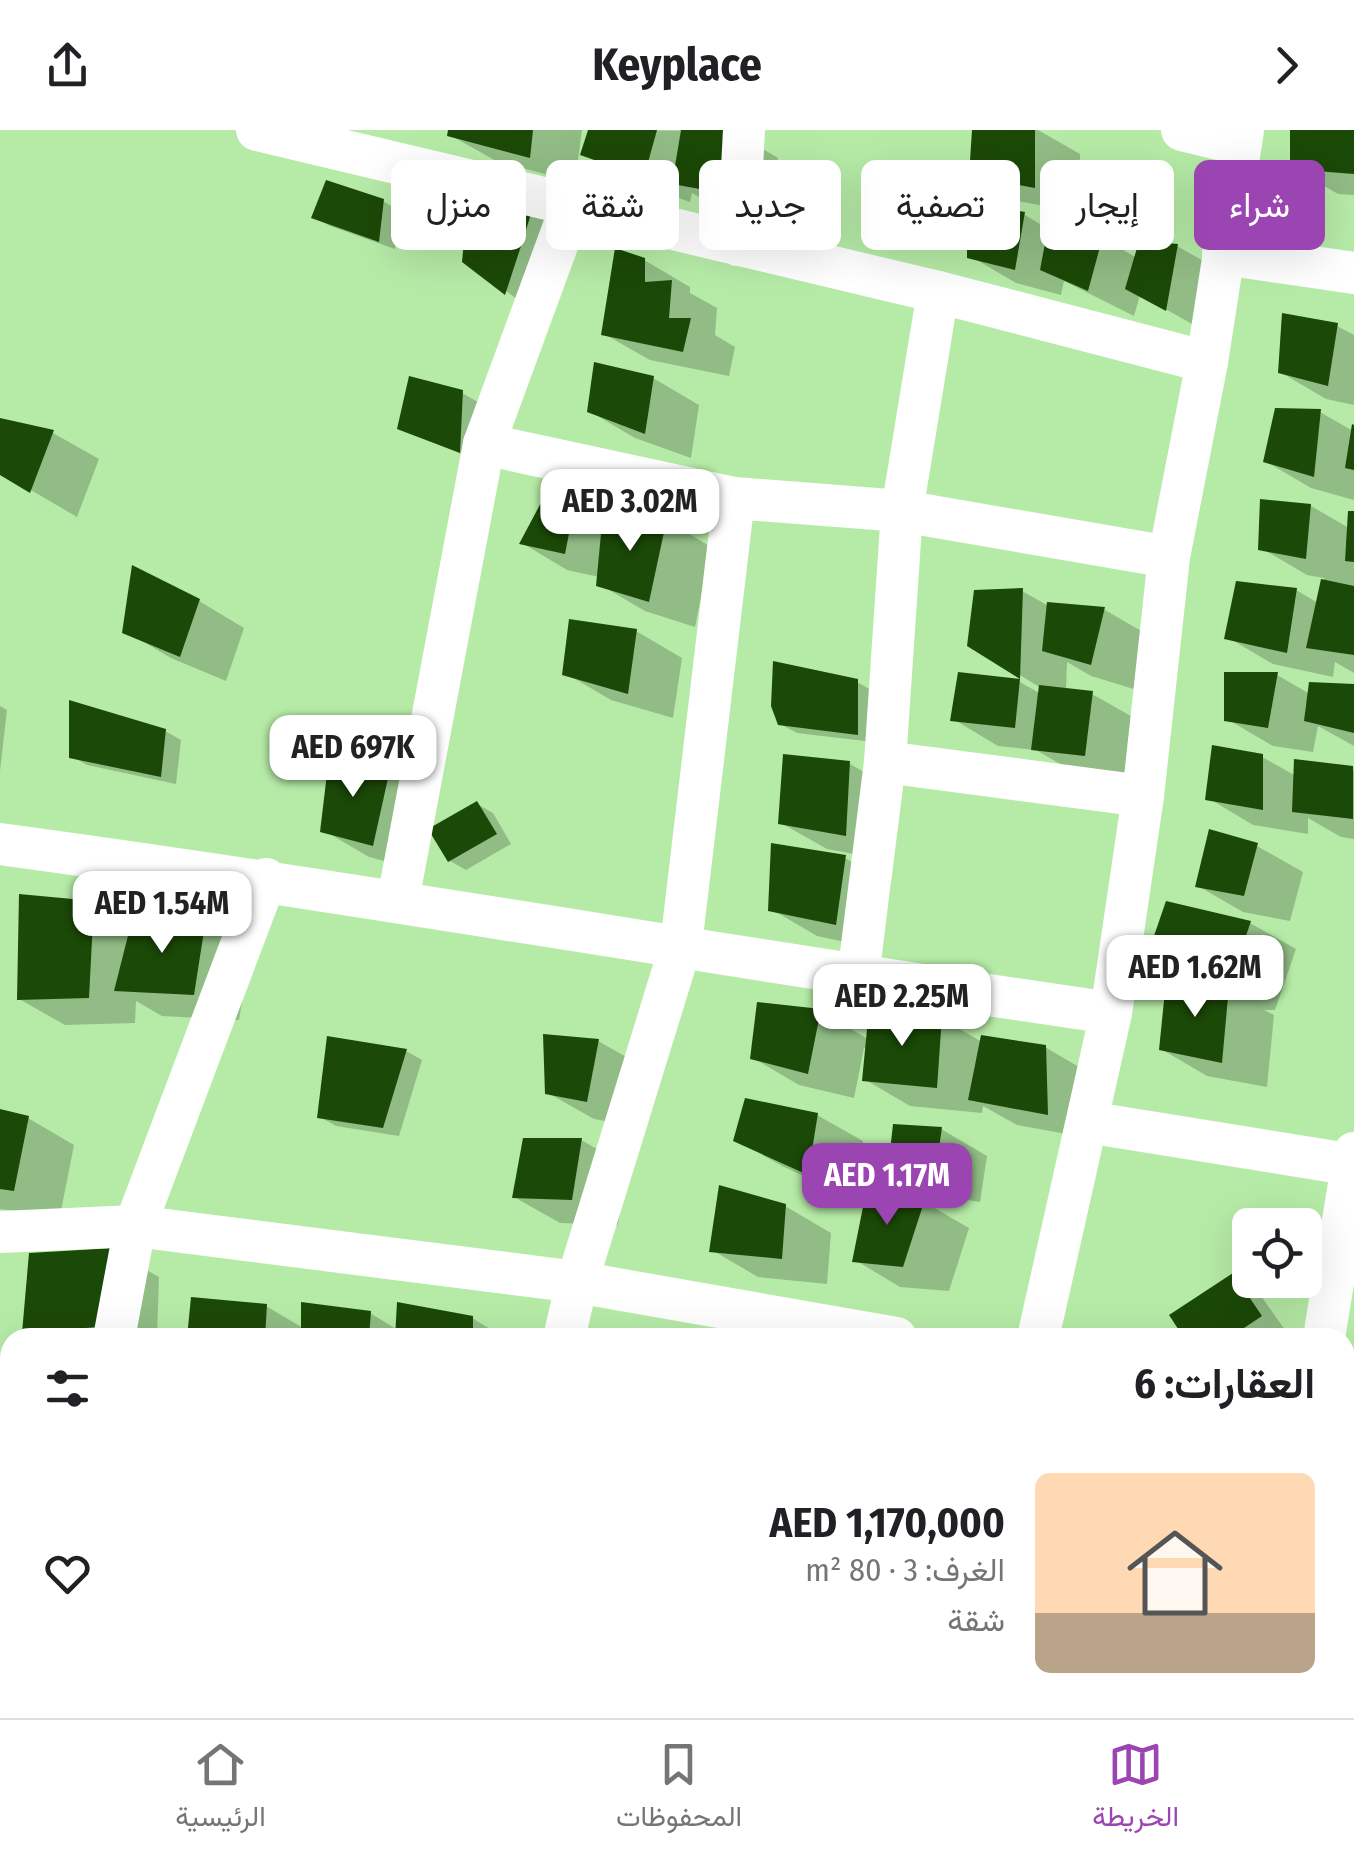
<!DOCTYPE html>
<html lang="ar">
<head>
<meta charset="utf-8">
<style>
	:root { --surface:#fff; --page:#f6f6f6; --text:#202124; --muted:#757577; --line:#e0e0e0; --accent:#9b45b2 }
	body { margin:0; font-family:"Fira Sans Condensed",Vazirmatn,sans-serif; background:var(--page); color:var(--text); direction:rtl; height:100vh; display:flex; flex-direction:column; font-size:38px; white-space:nowrap }
	* { box-sizing:border-box; margin:0 }
	p { font-size:32px; color:var(--muted) }
	.icon { flex:none; width:55px; height:55px; fill:none; stroke:currentColor; stroke-width:2; stroke-linecap:round; stroke-linejoin:round }
	.map { position:relative; flex:1; overflow:hidden; direction:ltr }
	.panel { position:absolute; left:0px; top:1198px; width:1355px; height:392px; display:flex; flex-direction:column; background:var(--surface); border-radius:30px 30px 0 0; box-shadow:0 10px 40px #0002; direction:rtl }
	.panel>* { flex:none }
	.guide { position:absolute; left:30px; top:30px; width:1295px; height:90px; direction:rtl; display:flex; gap:20px }
	.buttons { position:absolute; left:1232px; top:1078px; display:grid; gap:20px }
	.buttons a { display:grid; place-items:center; width:90px; height:90px; border-radius:15px; background:var(--surface); box-shadow:0 10px 40px #0002; font-size:50px }
	.price { position:absolute; translate:-50% -85px; padding:0 22px; border-radius:20px; background:#fff; color:#222; font-size:32px; line-height:65px; filter:drop-shadow(0 2px 5px #0008) }
	.price::after { content:''; position:absolute; left:50%; top:60px; width:30px; height:22px; margin-left:-15px; background:inherit; clip-path:polygon(0 0,100% 0,50% 100%) }
	.price.selected { background:var(--accent); color:#fff }
	ul { padding:0; list-style:none }
	li { display:flex; align-items:center; gap:30px; height:250px; padding:0 40px }
	li span { display:grid; place-items:center; flex:none; width:280px; height:200px; border-radius:15px; color:#555 }
	li>.icon { margin-inline-start:auto }
	span .icon { width:120px; height:120px; fill:#fffc; stroke-width:1 }
	li b { font-size:42px }
	h2 { display:flex; justify-content:space-between; align-items:center; height:120px; padding:0 40px; font-size:42px }
	.chip { padding:0 35px; border-radius:15px; background:var(--surface); box-shadow:0 10px 40px #0002; font-size:35px; line-height:90px }
	.chip.selected { background:var(--accent); color:#fff }
	header { display:flex; justify-content:space-between; align-items:center; height:130px; padding:0 40px; background:var(--surface); font-size:45px; font-weight:700 }
	.dock { display:flex; justify-content:space-around; align-items:center; height:140px; border-top:2px solid var(--line); background:var(--surface); font-size:28px; color:var(--muted) }
	.dock a { display:grid; justify-items:center; gap:5px }
	.dock .selected { color:var(--accent) }
	.map>svg:first-child { display:block }
	.shadow { fill:#0003 }
	.building { fill:#1b4907 }
	.lines { fill:none; stroke-linecap:round; stroke-linejoin:round }
	.minor { stroke:#fff; stroke-width:42 }
</style>
</head>
<body>
<header><svg class="icon" aria-label="forward" viewBox="0 0 24 24"><path d="M9 5l7 7-7 7"/></svg>Keyplace<svg class="icon" aria-label="share" viewBox="0 0 24 24"><path d="M12 15V3M7 8l5-5 5 5M5 13v7h14v-7"/></svg></header>
<div class="map">
<svg width="1354" height="1588" viewBox="0 0 1354 1588">
	<rect width="100%" height="100%" fill="#b6eba7"/>
	<!-- shadow -->
	<g class="shadow">
		<polygon points="451,0 582,0 575,52 496,31 450,5"/>
		<polygon points="590,0 732,1 778,28 774,88 721,80 692,63 690,72 629,51 583,24"/>
		<polygon points="974,0 1038,0 1080,24 1080,83 1018,71 972,44"/>
		<polygon points="1292,0 1354,0 1354,65 1338,64 1292,37"/>
		<polygon points="383,71 399,81 395,119 330,96 314,87"/>
		<polygon points="550,79 521,172 464,130 469,90"/>
		<polygon points="1025,85 1050,100 1102,108 1137,128 1177,116 1223,142 1212,205 1140,165 1134,186 1064,151 1061,165 1016,153 970,126"/>
		<polygon points="644,130 690,157 690,163 717,178 715,205 735,217 729,246 650,230 604,204"/>
		<polygon points="1337,196 1354,205 1354,275 1326,269 1280,242"/>
		<polygon points="653,248 699,275 691,328 635,308 589,281"/>
		<polygon points="462,263 478,272 476,330 400,298"/>
		<polygon points="1320,282 1353,301 1354,297 1354,370 1311,358 1265,331"/>
		<polygon points="0,290 53,303 99,329 77,387 0,342"/>
		<polygon points="1311,376 1349,398 1354,384 1354,543 1335,532 1333,547 1273,534 1227,507 1296,460 1318,473 1324,448 1307,445 1261,418"/>
		<polygon points="573,381 604,399 666,390 711,417 695,497 645,481 599,454 599,447 567,440 522,413"/>
		<polygon points="1022,461 1047,475 1105,480 1150,506 1137,560 1091,546 1067,532 1066,561 1092,564 1138,590 1130,651 1079,645 1036,620 998,616 953,589 1020,552 1041,564 1041,558 970,515"/>
		<polygon points="199,471 244,498 226,551 171,528 125,501"/>
		<polygon points="636,501 682,528 673,588 611,570 565,543"/>
		<polygon points="1277,545 1310,564 1354,556 1354,616 1318,596 1313,622 1273,616 1227,589"/>
		<polygon points="857,552 873,561 873,612 797,603 780,594"/>
		<polygon points="0,576 7,580 0,641"/>
		<polygon points="165,601 181,610 176,654 87,635 71,626"/>
		<polygon points="1262,627 1296,646 1354,640 1354,709 1341,707 1308,688 1308,704 1253,695 1208,668"/>
		<polygon points="850,634 896,660 891,731 827,719 781,693"/>
		<polygon points="389,641 435,667 419,740 369,727 323,700"/>
		<polygon points="477,674 493,683 511,714 466,740 450,731"/>
		<polygon points="1257,716 1303,742 1290,791 1243,782 1198,756"/>
		<polygon points="845,728 891,754 882,820 817,806 771,779"/>
		<polygon points="94,774 133,796 205,791 251,817 239,890 162,886 136,871 135,893 65,895 19,869"/>
		<polygon points="1250,793 1296,819 1275,880 1264,880 1274,885 1267,957 1207,946 1161,919 1198,856 1150,828"/>
		<polygon points="820,881 868,909 941,888 982,912 1045,917 1091,944 1094,1009 1017,995 983,976 982,983 910,976 864,949 868,918 864,918 854,968 799,955 753,928"/>
		<polygon points="598,911 644,937 632,996 594,989 548,963"/>
		<polygon points="406,921 422,930 399,1006 336,996 320,987"/>
		<polygon points="0,982 28,988 74,1015 60,1086 0,1079"/>
		<polygon points="817,985 863,1011 854,1069 782,1036 736,1010"/>
		<polygon points="941,999 987,1026 980,1072 937,1065 891,1039"/>
		<polygon points="581,1010 627,1036 618,1095 560,1093 514,1067"/>
		<polygon points="924,1072 969,1098 949,1161 900,1157 855,1130"/>
		<polygon points="785,1076 831,1103 827,1154 758,1147 712,1120"/>
		<polygon points="113,1121 159,1147 157,1208 35,1208 24,1201"/>
		<polygon points="1233,1146 1257,1160 1285,1200 1273,1208 1187,1208"/>
		<polygon points="266,1176 303,1198 370,1183 398,1200 472,1188 505,1208 189,1208"/>
		<polygon points="0,1513 10,1513 10,1580 0,1579"/>
		<polygon points="15,1580 83,1580 83,1587 63,1583"/>
		<polygon points="183,1580 259,1580 259,1582"/>
		<polygon points="396,1580 483,1580 483,1588 410,1588"/>
		<polygon points="933,1580 999,1580 999,1583 939,1583"/>
	</g>
	<!-- building -->
	<g class="building">
		<polygon points="448,0 533,0 530,28 447,6"/>
		<polygon points="588,0 657,0 644,47 580,25"/>
		<polygon points="681,0 733,0 728,64 672,54"/>
		<polygon points="972,0 1035,0 1035,58 969,46"/>
		<polygon points="1290,0 1354,0 1354,44 1290,39"/>
		<polygon points="326,50 384,69 379,112 311,88"/>
		<polygon points="536,68 521,116 505,165 462,132 466,88"/>
		<polygon points="967,72 1025,82 1015,140 967,128"/>
		<polygon points="1049,92 1103,106 1088,161 1040,140"/>
		<polygon points="1139,111 1178,114 1166,181 1125,159"/>
		<polygon points="615,118 645,128 645,152 672,150 669,188 691,188 683,222 601,205"/>
		<polygon points="1282,183 1338,193 1328,256 1278,243"/>
		<polygon points="594,232 654,246 645,304 587,282"/>
		<polygon points="409,246 463,260 460,323 397,299"/>
		<polygon points="1275,278 1321,279 1314,347 1263,332"/>
		<polygon points="0,288 54,300 30,363 0,345"/>
		<polygon points="1352,294 1354,295 1354,340 1345,338"/>
		<polygon points="543,369 574,378 565,424 519,414"/>
		<polygon points="1260,369 1311,374 1306,429 1258,420"/>
		<polygon points="1348,381 1354,381 1354,432 1345,431"/>
		<polygon points="603,383 667,388 649,472 596,456"/>
		<polygon points="132,435 200,469 180,527 122,503"/>
		<polygon points="1321,449 1354,456 1354,525 1306,518"/>
		<polygon points="1236,451 1297,458 1287,523 1224,509"/>
		<polygon points="1023,458 1020,549 1015,598 950,591 958,542 1020,549 967,516 974,460"/>
		<polygon points="1047,472 1105,477 1091,535 1042,521"/>
		<polygon points="569,489 637,499 628,564 562,545"/>
		<polygon points="773,531 858,549 858,605 778,595 771,576"/>
		<polygon points="1224,542 1278,542 1268,598 1224,591"/>
		<polygon points="1309,552 1354,554 1354,603 1304,591"/>
		<polygon points="1039,555 1093,561 1085,626 1031,620"/>
		<polygon points="69,570 166,599 161,647 69,628"/>
		<polygon points="1212,615 1263,624 1263,680 1205,670"/>
		<polygon points="783,624 850,631 846,706 778,694"/>
		<polygon points="329,627 390,639 373,716 320,702"/>
		<polygon points="1294,629 1353,636 1353,689 1292,682"/>
		<polygon points="477,671 497,704 448,732 428,699"/>
		<polygon points="1209,699 1258,713 1244,766 1195,757"/>
		<polygon points="771,713 846,725 836,795 768,781"/>
		<polygon points="19,764 94,771 89,868 17,870"/>
		<polygon points="1166,771 1251,791 1229,856 1146,829"/>
		<polygon points="133,786 206,788 194,865 114,861"/>
		<polygon points="1166,851 1229,856 1222,933 1159,920"/>
		<polygon points="757,872 821,879 808,944 750,929"/>
		<polygon points="869,879 942,886 937,958 862,951"/>
		<polygon points="543,904 599,909 587,972 545,964"/>
		<polygon points="981,905 1046,915 1048,985 968,970"/>
		<polygon points="327,906 407,919 383,998 317,988"/>
		<polygon points="745,968 818,983 808,1045 733,1011"/>
		<polygon points="0,979 29,986 14,1061 0,1059"/>
		<polygon points="893,994 942,997 935,1047 888,1040"/>
		<polygon points="523,1008 582,1008 572,1070 512,1068"/>
		<polygon points="719,1055 786,1074 782,1129 709,1122"/>
		<polygon points="867,1057 925,1069 903,1137 852,1132"/>
		<polygon points="114,1118 111,1196 22,1203 29,1123"/>
		<polygon points="1233,1143 1262,1186 1229,1208 1184,1208 1169,1185"/>
		<polygon points="191,1167 267,1174 265,1208 187,1208"/>
		<polygon points="301,1172 371,1181 369,1208 301,1208"/>
		<polygon points="397,1172 473,1186 473,1208 395,1208"/>
		<polygon points="0,1511 10,1511 10,1558 0,1557"/>
	</g>
	<g class="lines">
		<!-- minor -->
		<g class="minor">
			<polyline points="257,0 938,162 1207,232"/>
			<polyline points="1182,0 1240,14"/>
			<polyline points="738,115 744,0"/>
			<polyline points="1223,124 1354,143"/>
			<polyline points="484,314 734,368 902,381 1169,427"/>
			<polyline points="885,632 1143,666"/>
			<path d="M0 714C372 764 740 830 1111 883"/>
			<polyline points="398,770 484,314 571,77"/>
			<polyline points="858,847 885,632 902,381 938,162"/>
			<polyline points="1087,992 1354,1035"/>
			<polyline points="0,1102 135,1096 577,1152 896,1208"/>
			<polyline points="114,1208 135,1096 266,749"/>
			<polyline points="564,1208 577,1152 681,815 734,368"/>
			<polyline points="1038,1208 1111,883 1143,666 1169,427 1207,232 1243,0"/>
			<polyline points="1324,1208 1354,1023"/>
			<polyline points="0,1396 10,1397"/>
			<polyline points="1345,1429 1354,1372"/>
			<polyline points="40,1588 41,1580"/>
			<polyline points="495,1588 496,1580"/>
			<polyline points="603,1588 777,1581 845,1588"/>
			<polyline points="993,1588 994,1580"/>
			<polyline points="1262,1588 1263,1580"/>
			<polyline points="1320,1588 1321,1580"/>
		</g>
	</g>
</svg>
<div class="buttons">
<a><svg class="icon" aria-label="locate" viewBox="0 0 24 24"><circle cx="12" cy="12" r="6"/><path d="M12 2v4M12 18v4M2 12h4M18 12h4"/></svg></a>
</div>
<b class="price" style="left:630px;top:424px">AED 3.02M</b>
<b class="price" style="left:353px;top:670px">AED 697K</b>
<b class="price" style="left:162px;top:826px">AED 1.54M</b>
<b class="price" style="left:1195px;top:890px">AED 1.62M</b>
<b class="price" style="left:902px;top:919px">AED 2.25M</b>
<b class="price selected" style="left:887px;top:1098px">AED 1.17M</b>
<div class="guide">
<a class="chip selected">شراء</a>
<a class="chip">إيجار</a>
<a class="chip">تصفية</a>
<a class="chip">جديد</a>
<a class="chip">شقة</a>
<a class="chip">منزل</a>
</div>
<section class="panel">
<h2>العقارات: 6<svg class="icon" aria-label="filters" viewBox="0 0 24 24"><path d="M4 7h16M4 17h16"/><circle cx="9" cy="7" r="2"/><circle cx="15" cy="17" r="2"/></svg></h2>
<ul>
<li><span style="background:linear-gradient(#ffd9b3 70%,#b9a48a 0)"><svg class="icon" aria-label="home" viewBox="0 0 24 24"><path d="M3 11l9-7 9 7M6 9v11h12V9"/></svg></span><div><b>AED 1,170,000</b><p>الغرف: 3 · 80 m²</p><p>شقة</p></div><svg class="icon" aria-label="heart" viewBox="0 0 24 24"><path d="M12 20l-8-8c-3-5 5-10 8-4 3-6 11-1 8 4z"/></svg></li>
</ul>
</section>
</div>
<nav class="dock">
<a class="selected"><svg class="icon" aria-label="map" viewBox="0 0 24 24"><path d="M3 6l6-2 6 2 6-2v14l-6 2-6-2-6 2zM9 4v14M15 6v14"/></svg>الخريطة</a>
<a><svg class="icon" aria-label="saved" viewBox="0 0 24 24"><path d="M7 4h10v16l-5-4-5 4z"/></svg>المحفوظات</a>
<a><svg class="icon" aria-label="home" viewBox="0 0 24 24"><path d="M3 11l9-7 9 7M6 9v11h12V9"/></svg>الرئيسية</a>
</nav>
</body>
</html>
